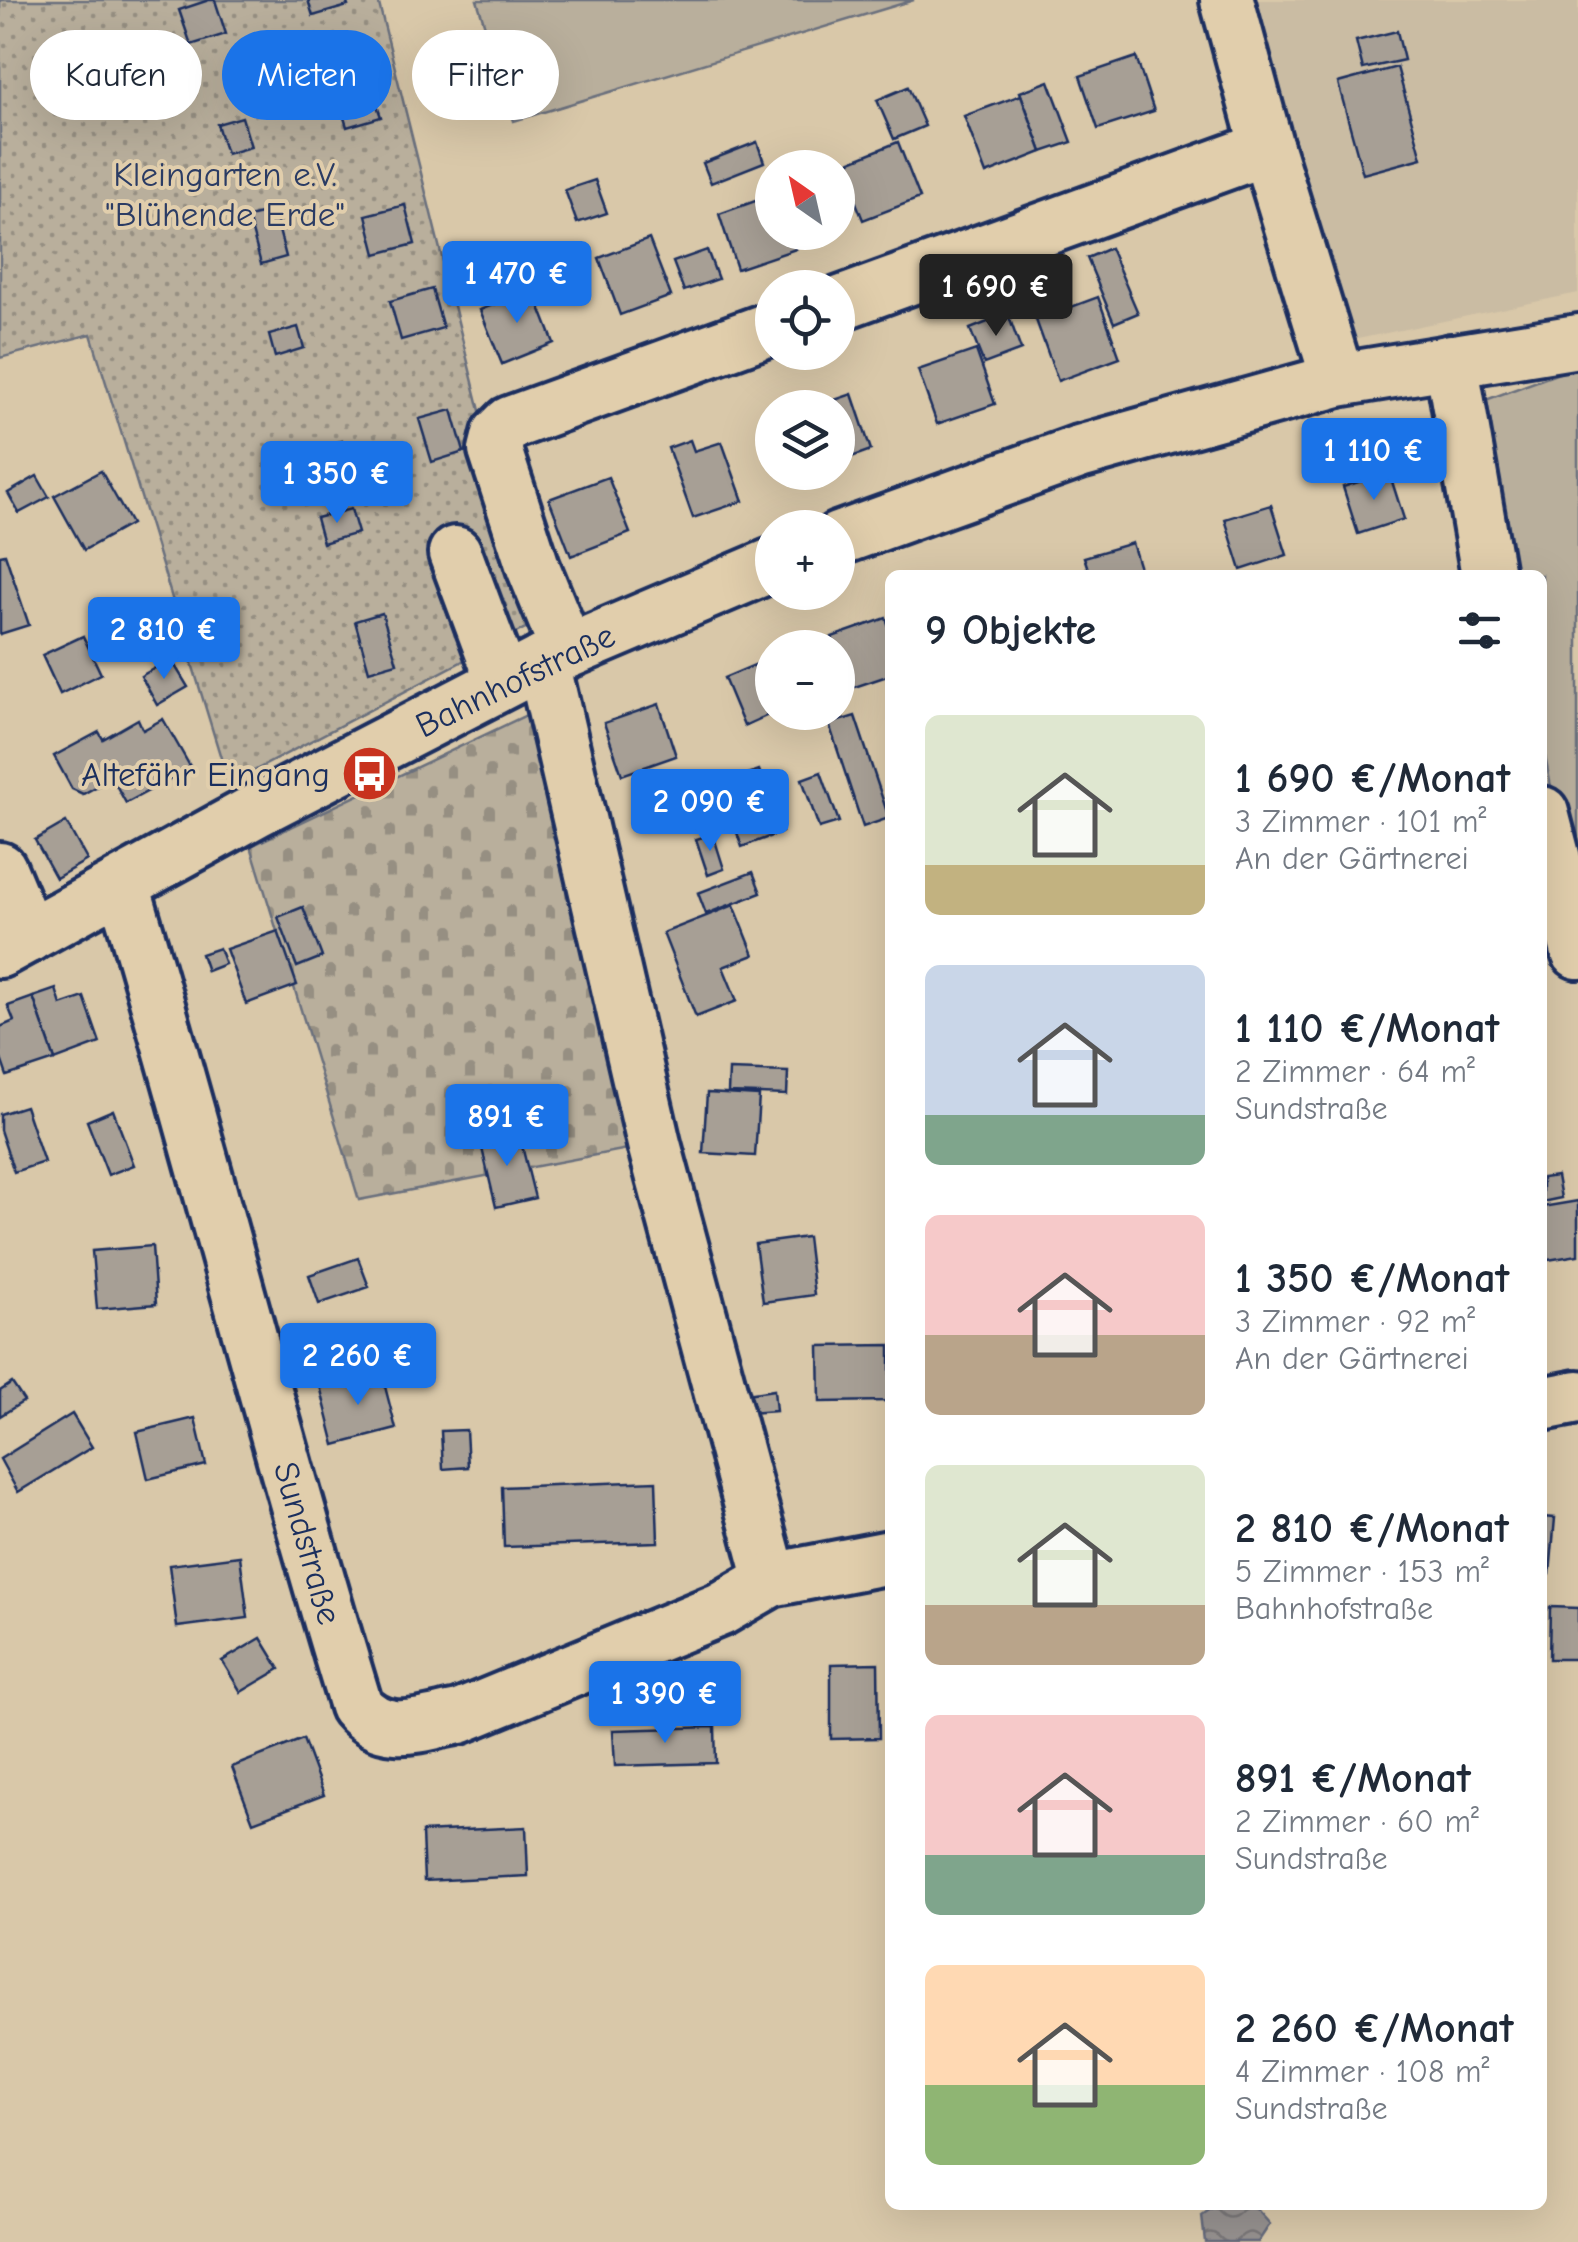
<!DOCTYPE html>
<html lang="de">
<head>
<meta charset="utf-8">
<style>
	:root { --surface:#fff; --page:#f6f6f7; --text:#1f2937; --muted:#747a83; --accent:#1a73e8 }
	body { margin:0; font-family:"Comic Neue",sans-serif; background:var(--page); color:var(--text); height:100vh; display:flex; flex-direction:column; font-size:38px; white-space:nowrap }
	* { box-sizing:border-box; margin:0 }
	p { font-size:32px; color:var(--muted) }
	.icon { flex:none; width:55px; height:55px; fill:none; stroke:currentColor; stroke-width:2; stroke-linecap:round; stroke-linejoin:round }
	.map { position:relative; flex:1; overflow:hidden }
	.details { position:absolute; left:885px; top:570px; width:662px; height:1640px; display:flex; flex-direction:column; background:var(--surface); border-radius:15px; box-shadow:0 10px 40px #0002 }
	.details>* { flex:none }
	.top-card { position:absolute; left:30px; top:30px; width:705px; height:90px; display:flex; gap:20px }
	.needle { width:65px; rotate:326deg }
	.buttons { position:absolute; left:755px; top:150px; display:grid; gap:20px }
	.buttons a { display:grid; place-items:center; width:100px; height:100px; border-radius:50%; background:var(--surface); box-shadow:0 10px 40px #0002; font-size:50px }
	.price { position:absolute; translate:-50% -85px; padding:0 22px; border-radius:10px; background:var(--accent); color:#fff; font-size:32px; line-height:65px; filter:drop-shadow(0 2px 5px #0008) }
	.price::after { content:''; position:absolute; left:50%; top:60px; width:30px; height:22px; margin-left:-15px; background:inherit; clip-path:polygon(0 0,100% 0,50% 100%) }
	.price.current { background:#222; color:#fff }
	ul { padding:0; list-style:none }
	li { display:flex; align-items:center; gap:30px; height:250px; padding:0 40px }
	li span { display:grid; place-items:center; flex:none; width:280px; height:200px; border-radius:15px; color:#555 }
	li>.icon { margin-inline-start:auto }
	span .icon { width:120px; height:120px; fill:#fffc; stroke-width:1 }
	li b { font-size:42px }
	h2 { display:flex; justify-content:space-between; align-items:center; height:120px; padding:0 40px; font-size:42px }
	.chip { padding:0 35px; border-radius:45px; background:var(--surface); box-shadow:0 10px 40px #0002; font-size:35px; line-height:90px }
	.chip.current { background:var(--accent); color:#fff }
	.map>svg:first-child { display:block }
	.built { fill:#cabca3 }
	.grass { fill:#b9af9c; stroke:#6a6f7d; stroke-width:2.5 }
	.cemetery { fill:url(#cemetery-stones); stroke:#6a6f7d; stroke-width:2.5 }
	.garden { fill:url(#garden-dots); stroke:#6a6f7d; stroke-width:2.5 }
	.water { fill:url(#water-waves); stroke:#656a7b; stroke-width:2.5 }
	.building { fill:#a79f95; stroke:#1b2f5e; stroke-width:2.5 }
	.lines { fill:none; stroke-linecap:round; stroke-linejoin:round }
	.minor-casing { stroke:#1b2f5e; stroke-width:60 }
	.minor { stroke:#e1ceac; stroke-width:52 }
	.labels { text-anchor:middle; stroke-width:8; stroke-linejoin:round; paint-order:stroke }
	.park-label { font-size:35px; fill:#2b3c64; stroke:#e1ceac }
	.street-label { font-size:35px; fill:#1b2f5e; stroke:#e1ceac }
	.poi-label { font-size:35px; fill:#1b2f5e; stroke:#e1ceac; text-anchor:end }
</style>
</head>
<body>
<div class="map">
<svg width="1578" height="2242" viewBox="0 0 1578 2242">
	<defs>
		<pattern id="cemetery-stones" width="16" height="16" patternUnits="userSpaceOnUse" patternTransform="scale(2.5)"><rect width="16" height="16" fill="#b9af9c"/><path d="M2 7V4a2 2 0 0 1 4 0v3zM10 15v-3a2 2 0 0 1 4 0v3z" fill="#968f82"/></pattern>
		<pattern id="garden-dots" width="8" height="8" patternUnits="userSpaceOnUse" patternTransform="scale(2.5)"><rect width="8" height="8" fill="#b9af9c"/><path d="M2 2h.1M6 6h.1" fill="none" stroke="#968f82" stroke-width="1.8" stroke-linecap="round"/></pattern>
		<pattern id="water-waves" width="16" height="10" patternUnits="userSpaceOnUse" patternTransform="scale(2.5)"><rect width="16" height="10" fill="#96918f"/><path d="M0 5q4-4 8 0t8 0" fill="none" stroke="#7a7778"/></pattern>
	</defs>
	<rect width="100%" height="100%" fill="#d9c8a9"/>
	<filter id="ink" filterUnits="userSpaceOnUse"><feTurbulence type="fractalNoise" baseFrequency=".01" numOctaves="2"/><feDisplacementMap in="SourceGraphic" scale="20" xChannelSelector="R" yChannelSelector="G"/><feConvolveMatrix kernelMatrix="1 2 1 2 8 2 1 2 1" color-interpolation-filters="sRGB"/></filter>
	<g filter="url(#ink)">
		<!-- built -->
		<polygon class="built" points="1248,0 1578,0 1578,293 1348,341"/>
		<!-- grass -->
		<g class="grass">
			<polygon points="477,0 914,0 514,121"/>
			<polygon points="1578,366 1578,898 1563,847 1543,746 1542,575 1507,575 1472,405"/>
		</g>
		<!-- cemetery -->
		<polygon class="cemetery" points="539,709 654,1144 359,1200 251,846"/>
		<!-- garden -->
		<polygon class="garden" points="0,0 378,0 533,624 229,784 91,334 0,358"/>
		<!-- water -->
		<polygon class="water" points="1218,2205 1253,2205 1270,2224 1258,2242 1205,2242 1202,2216"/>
		<!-- building -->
		<g class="building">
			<polygon points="209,0 215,0 226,34 191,45 179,10"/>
			<polygon points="308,0 346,0 348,6 313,16"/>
			<polygon points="1397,31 1404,60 1363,69 1356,41"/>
			<polygon points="1136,57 1154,111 1098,129 1080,76"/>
			<polygon points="1397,67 1422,158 1363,174 1338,83"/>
			<polygon points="367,76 381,117 347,127 334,86"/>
			<polygon points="1049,81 1072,142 1042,152 1020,92"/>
			<polygon points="908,87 925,126 894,139 877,100"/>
			<polygon points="1021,95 1042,152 986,174 964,116"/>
			<polygon points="242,117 251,147 226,154 217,124"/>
			<polygon points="757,142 764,162 711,183 703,163"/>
			<polygon points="898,142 920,198 863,220 841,165"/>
			<polygon points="595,180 607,213 577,223 565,190"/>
			<polygon points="772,195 772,232 790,232 796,249 737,269 719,214"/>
			<polygon points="405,205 415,244 376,254 366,215"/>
			<polygon points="274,211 286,257 261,264 248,217"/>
			<polygon points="649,239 671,296 620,315 599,258"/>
			<polygon points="1110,248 1138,313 1114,323 1087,258"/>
			<polygon points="707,250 718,279 684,291 673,262"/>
			<polygon points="432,289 443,328 401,340 390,301"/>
			<polygon points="533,289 554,343 502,364 480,310"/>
			<polygon points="1098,297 1120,358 1058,381 1036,320"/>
			<polygon points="1008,314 1021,350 984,364 970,329"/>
			<polygon points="298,327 304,348 275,357 269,335"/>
			<polygon points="976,350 995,404 937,424 918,370"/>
			<polygon points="852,394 871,450 838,462 838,408 811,408"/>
			<polygon points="452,410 464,452 432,462 419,419"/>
			<polygon points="690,440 694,451 722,442 743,501 693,518 668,448"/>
			<polygon points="342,441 350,473 311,482 303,450"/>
			<polygon points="101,471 131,524 84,550 54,496"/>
			<polygon points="1389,472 1404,519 1358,534 1343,487"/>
			<polygon points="37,476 49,497 19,513 8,493"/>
			<polygon points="608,477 630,533 571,556 549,499"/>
			<polygon points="1271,505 1287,555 1241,570 1225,519"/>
			<polygon points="351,509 358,533 323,543 316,518"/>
			<polygon points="1132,543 1142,575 1090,575 1084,557"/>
			<polygon points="5,554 29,625 0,634 0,555"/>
			<polygon points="382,613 397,663 369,671 355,621"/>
			<polygon points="886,618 890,629 890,675 849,689 832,637"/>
			<polygon points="83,636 101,674 60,694 42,655"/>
			<polygon points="171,659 188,687 157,705 141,676"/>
			<polygon points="769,659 772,667 775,712 744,726 724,678"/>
			<polygon points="659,704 676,756 622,775 604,723"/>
			<polygon points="855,716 889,818 863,827 829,724"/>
			<polygon points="138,719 143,730 163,719 191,768 126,803 112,778 83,794 72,789 54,756 99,732 103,739"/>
			<polygon points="759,770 782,832 742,847 720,784"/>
			<polygon points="821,772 839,822 819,828 802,779"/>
			<polygon points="66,822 87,860 56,878 35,840"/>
			<polygon points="713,834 724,869 708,875 696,839"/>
			<polygon points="753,872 761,893 706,914 698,893"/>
			<polygon points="734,905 754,955 723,967 737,1001 696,1017 663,933"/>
			<polygon points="303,907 322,957 297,967 278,917"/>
			<polygon points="278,931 297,985 246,1004 226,949"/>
			<polygon points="219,948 225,964 207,971 201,954"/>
			<polygon points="56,989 61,1005 84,997 100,1043 55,1060 33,997"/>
			<polygon points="33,997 55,1060 7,1076 0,1056 0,1027 14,1021 8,1006"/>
			<polygon points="729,1070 788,1072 787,1095 728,1093"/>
			<polygon points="707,1093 759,1096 755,1156 703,1153"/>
			<polygon points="25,1106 44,1162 14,1172 0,1130 0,1114"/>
			<polygon points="113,1110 134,1165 108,1175 87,1121"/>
			<polygon points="518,1130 535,1198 496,1207 480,1140"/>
			<polygon points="1557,1176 1561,1198 1542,1202 1542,1178"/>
			<polygon points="1578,1201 1578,1255 1542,1261 1542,1207"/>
			<polygon points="807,1237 814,1295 763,1302 755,1244"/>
			<polygon points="152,1246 156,1304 97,1309 92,1251"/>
			<polygon points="358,1258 369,1287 319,1304 309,1275"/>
			<polygon points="890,1345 890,1401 820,1402 819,1346"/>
			<polygon points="381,1371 396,1429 335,1445 320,1386"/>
			<polygon points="12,1383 24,1401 0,1416 0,1391"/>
			<polygon points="774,1390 776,1411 748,1413 746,1394"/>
			<polygon points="72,1414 92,1447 18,1492 0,1459"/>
			<polygon points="195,1418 206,1465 148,1479 137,1432"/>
			<polygon points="466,1430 468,1467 443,1469 441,1431"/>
			<polygon points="656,1481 658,1542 504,1547 502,1487"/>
			<polygon points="1542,1517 1555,1518 1550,1574 1542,1573"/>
			<polygon points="240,1556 248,1618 177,1627 169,1565"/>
			<polygon points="1550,1607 1578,1608 1578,1659 1549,1659"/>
			<polygon points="261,1638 280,1669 241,1692 222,1661"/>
			<polygon points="878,1663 879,1738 831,1739 831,1664"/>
			<polygon points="715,1727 716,1763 615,1766 613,1730"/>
			<polygon points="303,1739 324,1795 253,1822 232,1767"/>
			<polygon points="526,1827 528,1876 424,1881 422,1832"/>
		</g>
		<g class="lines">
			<defs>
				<g id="minor">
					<polyline points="1227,0 1267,148 1338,380"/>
					<polyline points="838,304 1267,148"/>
					<polyline points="1451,361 1488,575"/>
					<polyline points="838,539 1079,452 1338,380 1578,341"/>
					<polyline points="455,553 503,682"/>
					<polyline points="567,650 533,567 495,450 499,434 510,423 772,328"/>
					<polyline points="543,662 654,1144 771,1580"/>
					<polyline points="1542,813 1578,952"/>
					<polyline points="0,869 28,936"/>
					<path d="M123 885C204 1158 273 1434 356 1706 384 1740 420 1725 459 1717L721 1609 771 1580 890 1557"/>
					<polyline points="0,951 255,811 543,662 772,565"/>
					<polyline points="1542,1404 1578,1397"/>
				</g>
			</defs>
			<!-- minor casing -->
			<use href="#minor" class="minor-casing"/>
			<!-- minor -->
			<use href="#minor" class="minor"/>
		</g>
	</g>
	<!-- icons -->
	<defs>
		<symbol id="bus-disc" viewBox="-11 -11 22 22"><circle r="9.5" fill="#c8321e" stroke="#e1ceac"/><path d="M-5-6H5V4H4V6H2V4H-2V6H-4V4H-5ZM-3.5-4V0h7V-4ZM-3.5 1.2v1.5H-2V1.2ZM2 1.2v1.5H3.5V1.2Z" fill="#fff"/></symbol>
	</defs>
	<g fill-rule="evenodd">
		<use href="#bus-disc" x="338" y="742" width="63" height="63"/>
	</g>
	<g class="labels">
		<!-- park labels -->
		<g class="park-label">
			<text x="225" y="186">Kleingarten e.V.<tspan x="225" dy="40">"Blühende Erde"</tspan></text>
		</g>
		<!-- street labels -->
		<g class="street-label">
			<text transform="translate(515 680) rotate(-26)" y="12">Bahnhofstraße</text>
			<text transform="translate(308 1543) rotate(74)" y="12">Sundstraße</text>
		</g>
		<!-- poi labels -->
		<g class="poi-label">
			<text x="330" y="786">Altefähr Eingang</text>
		</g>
	</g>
</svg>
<div class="buttons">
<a><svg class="needle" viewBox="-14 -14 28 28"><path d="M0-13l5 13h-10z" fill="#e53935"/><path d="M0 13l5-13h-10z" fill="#747a83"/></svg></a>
<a><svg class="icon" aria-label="locate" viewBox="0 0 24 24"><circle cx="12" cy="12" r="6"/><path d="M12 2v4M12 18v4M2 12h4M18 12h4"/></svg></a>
<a><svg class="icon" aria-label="layers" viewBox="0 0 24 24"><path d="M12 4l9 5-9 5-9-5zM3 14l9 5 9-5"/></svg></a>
<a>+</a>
<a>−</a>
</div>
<b class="price" style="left:517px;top:326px">1 470 €</b>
<b class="price current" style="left:996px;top:339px">1 690 €</b>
<b class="price" style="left:1374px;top:503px">1 110 €</b>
<b class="price" style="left:337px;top:526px">1 350 €</b>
<b class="price" style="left:164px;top:682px">2 810 €</b>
<b class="price" style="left:710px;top:854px">2 090 €</b>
<b class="price" style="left:507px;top:1169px">891 €</b>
<b class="price" style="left:358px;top:1408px">2 260 €</b>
<b class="price" style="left:665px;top:1746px">1 390 €</b>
<div class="top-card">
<a class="chip">Kaufen</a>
<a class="chip current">Mieten</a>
<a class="chip">Filter</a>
</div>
<section class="details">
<h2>9 Objekte<svg class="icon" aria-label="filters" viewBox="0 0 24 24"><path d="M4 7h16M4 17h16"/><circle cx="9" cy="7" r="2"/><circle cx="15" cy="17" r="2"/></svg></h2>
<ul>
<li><span style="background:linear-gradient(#dfe7d0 75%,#c2b280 0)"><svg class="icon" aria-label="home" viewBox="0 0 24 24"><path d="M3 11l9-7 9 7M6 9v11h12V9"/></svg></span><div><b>1 690 €/Monat</b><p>3 Zimmer · 101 m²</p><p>An der Gärtnerei</p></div></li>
<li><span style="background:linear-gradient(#c9d6e8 75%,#7fa58c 0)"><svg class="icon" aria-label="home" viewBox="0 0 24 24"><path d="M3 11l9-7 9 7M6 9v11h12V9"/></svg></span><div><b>1 110 €/Monat</b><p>2 Zimmer · 64 m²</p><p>Sundstraße</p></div></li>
<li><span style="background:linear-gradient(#f6c9c9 60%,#b9a48a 0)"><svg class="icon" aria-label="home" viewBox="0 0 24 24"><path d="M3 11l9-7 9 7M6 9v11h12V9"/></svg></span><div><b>1 350 €/Monat</b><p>3 Zimmer · 92 m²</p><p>An der Gärtnerei</p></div></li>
<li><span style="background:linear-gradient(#dfe7d0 70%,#b9a48a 0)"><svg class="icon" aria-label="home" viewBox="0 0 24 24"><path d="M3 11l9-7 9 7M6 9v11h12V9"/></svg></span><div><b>2 810 €/Monat</b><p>5 Zimmer · 153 m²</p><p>Bahnhofstraße</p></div></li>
<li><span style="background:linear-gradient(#f6c9c9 70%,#7fa58c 0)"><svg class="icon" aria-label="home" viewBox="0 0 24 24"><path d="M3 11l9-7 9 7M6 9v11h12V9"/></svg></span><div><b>891 €/Monat</b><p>2 Zimmer · 60 m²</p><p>Sundstraße</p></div></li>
<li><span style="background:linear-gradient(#ffd9b3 60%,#8fb573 0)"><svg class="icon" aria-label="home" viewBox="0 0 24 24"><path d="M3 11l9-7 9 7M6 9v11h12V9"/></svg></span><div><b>2 260 €/Monat</b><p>4 Zimmer · 108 m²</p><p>Sundstraße</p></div></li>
</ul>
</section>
</div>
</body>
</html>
